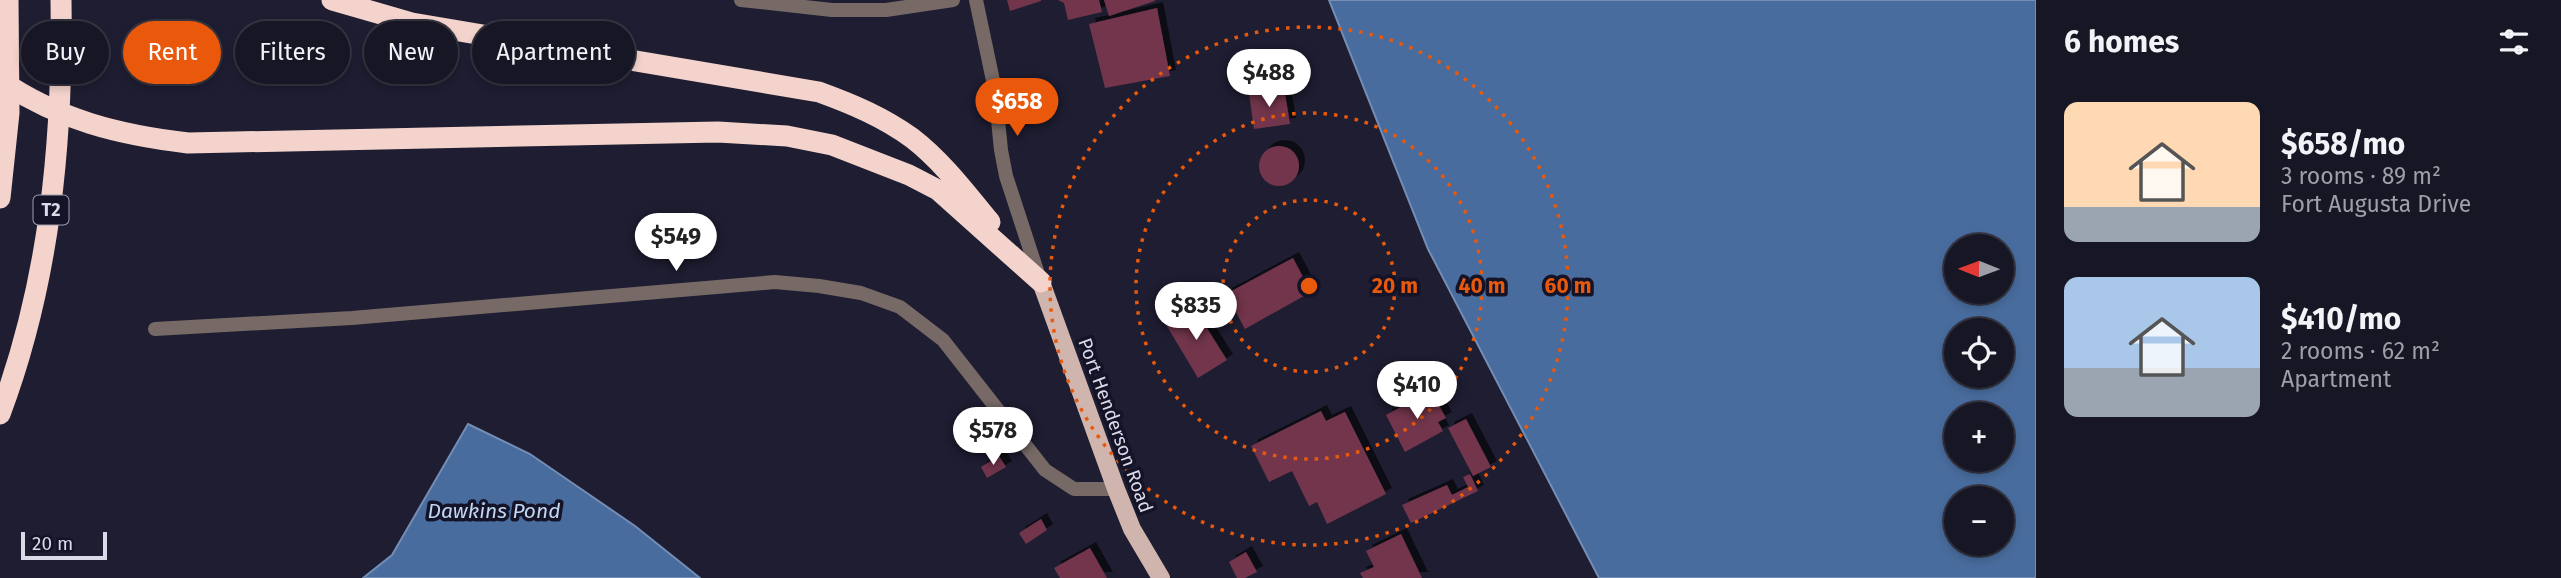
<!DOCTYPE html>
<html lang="en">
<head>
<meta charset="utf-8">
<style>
	:root { --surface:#161625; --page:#232332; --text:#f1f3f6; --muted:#9e9fa7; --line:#353542; --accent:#ea580c }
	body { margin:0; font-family:"Fira Sans",sans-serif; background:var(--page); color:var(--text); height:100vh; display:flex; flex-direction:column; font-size:26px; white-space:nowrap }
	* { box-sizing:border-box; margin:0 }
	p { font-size:23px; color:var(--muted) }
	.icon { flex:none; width:38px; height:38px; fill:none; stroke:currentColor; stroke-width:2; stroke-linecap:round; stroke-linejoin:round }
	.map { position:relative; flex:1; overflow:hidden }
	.sheet { display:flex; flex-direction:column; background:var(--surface); width:525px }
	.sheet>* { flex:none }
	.banner { position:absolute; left:21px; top:21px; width:665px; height:63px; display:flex; gap:14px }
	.needle { width:46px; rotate:271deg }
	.buttons { position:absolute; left:1944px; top:234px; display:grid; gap:14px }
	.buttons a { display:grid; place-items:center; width:70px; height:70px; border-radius:50%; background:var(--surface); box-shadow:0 4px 10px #0003,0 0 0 2px var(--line); font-size:35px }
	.scale { position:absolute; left:21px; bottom:18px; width:86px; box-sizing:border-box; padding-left:7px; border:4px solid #dadae8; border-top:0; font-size:19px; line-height:24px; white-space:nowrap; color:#dadae8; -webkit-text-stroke:5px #151327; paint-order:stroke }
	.price { position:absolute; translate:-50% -60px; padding:0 16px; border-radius:24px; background:#fff; color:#222; font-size:23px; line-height:46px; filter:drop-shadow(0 2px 4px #0008) }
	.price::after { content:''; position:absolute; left:50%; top:42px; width:21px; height:16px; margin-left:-10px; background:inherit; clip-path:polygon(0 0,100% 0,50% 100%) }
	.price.on { background:var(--accent); color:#fff }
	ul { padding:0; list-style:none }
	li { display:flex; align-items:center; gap:21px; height:175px; padding:0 28px }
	li span { display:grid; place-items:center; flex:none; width:196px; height:140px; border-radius:14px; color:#555 }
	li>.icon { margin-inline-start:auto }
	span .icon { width:84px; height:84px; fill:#fffc; stroke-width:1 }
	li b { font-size:30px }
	h2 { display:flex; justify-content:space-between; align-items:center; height:84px; padding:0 28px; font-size:30px }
	.pill { padding:0 24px; border-radius:32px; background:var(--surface); box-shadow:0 4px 10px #0003,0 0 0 2px var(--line); font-size:24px; line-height:63px }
	.pill.on { background:var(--accent); color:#fff }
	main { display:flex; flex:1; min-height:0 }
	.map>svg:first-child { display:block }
	.water { fill:#486c9d; stroke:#748db4; stroke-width:2; fill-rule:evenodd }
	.building { fill:#72364b; filter:url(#shadow) }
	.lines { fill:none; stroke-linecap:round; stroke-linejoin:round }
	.lane { stroke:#776a66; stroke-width:14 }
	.street { stroke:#776a66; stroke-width:14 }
	.primary { stroke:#d0b5ae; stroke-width:18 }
	.highway { stroke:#f3d3cb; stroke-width:21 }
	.ring { fill:none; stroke:#e8590c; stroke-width:3.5; stroke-dasharray:3.5 7 }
	.labels { text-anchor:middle; stroke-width:7; stroke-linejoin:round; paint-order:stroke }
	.shield { fill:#151327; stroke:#9f9eae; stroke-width:2 }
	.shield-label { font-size:18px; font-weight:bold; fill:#dadae8 }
	.street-label { font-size:19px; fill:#dadae8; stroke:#151327 }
	.water-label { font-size:21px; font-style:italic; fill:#c0d6f3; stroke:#151327 }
	.centre { fill:#e8590c; stroke:#151327; stroke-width:3.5 }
	.ring-label { font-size:21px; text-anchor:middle; font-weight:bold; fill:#e8590c; stroke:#151327; stroke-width:7; stroke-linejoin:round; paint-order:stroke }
</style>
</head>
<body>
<main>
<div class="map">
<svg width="2036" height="578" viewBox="0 0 2036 578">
	<defs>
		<filter id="shadow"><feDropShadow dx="6" dy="-6" stdDeviation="0" flood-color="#0009"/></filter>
	</defs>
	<rect width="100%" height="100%" fill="#1e1d31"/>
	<!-- water -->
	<g class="water">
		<path d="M1329 0H2036V578H1599L1428 249ZM1956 247H2002V292H1956ZM1956 331H2002V376H1956ZM1956 415H2002V460H1956ZM1956 499H2002V544H1956Z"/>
		<polygon points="468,424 530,454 635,526 700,578 363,578 392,555"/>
	</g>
	<!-- building -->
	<g class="building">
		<polygon points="1007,0 1041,0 1041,1 1010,11"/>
		<polygon points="1058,0 1099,0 1102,12 1068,20 1064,3"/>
		<polygon points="1104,0 1155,0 1155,1 1109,16"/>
		<polygon points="1157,8 1170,76 1105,88 1089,24"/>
		<polygon points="1284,88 1290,124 1254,129 1249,94"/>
		<circle cx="1279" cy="166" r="20"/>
		<polygon points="1293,258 1311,292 1245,329 1226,294"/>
		<polygon points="1193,306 1227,360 1198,378 1165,323"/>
		<polygon points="1431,391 1446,418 1438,422 1443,431 1405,452 1386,415"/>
		<polygon points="1321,411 1326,421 1345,412 1386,494 1327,524 1317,502 1309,506 1292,471 1269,482 1251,446"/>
		<polygon points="1466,419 1491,467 1473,476 1448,428"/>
		<polygon points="999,456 1006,467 987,478 981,467"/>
		<polygon points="1470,474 1478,491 1411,523 1402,505 1447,485 1452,495 1468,487 1463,477"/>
		<polygon points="1041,519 1047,530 1026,544 1019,533"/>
		<polygon points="1401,534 1422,578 1363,578 1360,573 1374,567 1366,551"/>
		<polygon points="1090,548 1107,578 1060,578 1054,568"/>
		<polygon points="1246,552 1257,572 1245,578 1237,578 1229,562"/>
	</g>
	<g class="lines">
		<!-- lane -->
		<polyline class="lane" points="741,0 832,10 886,10 953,0"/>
		<!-- street -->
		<g class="street">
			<polyline points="976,0 995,90 1001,150 1006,176 1039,277"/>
			<polyline points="155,329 352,318 775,282 819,286 861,293 900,307 943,340 1045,470 1074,489 1116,489"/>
		</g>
		<!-- primary -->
		<polyline class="primary" points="1041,282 1116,489 1132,529 1161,578"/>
		<!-- highway -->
		<g class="highway">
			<path d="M332 0 412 23 819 92C852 104 883 117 912 138 942 161 966 193 990 222"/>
			<path d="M0 80C58 120 120 135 188 143L718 132 787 136 832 145 909 175 938 190 1041 282"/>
			<polyline points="0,198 9,113 8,0"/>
			<path d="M0 414C50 281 63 141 61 0"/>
		</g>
	</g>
	<!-- distance rings -->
	<g class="ring">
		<circle cx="1309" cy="286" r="86"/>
		<circle cx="1309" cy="286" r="173"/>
		<circle cx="1309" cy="286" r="259"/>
	</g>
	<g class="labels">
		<!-- shield labels -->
		<rect class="shield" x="33.5" y="195.5" width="35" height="29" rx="5"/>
		<g class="shield-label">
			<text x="51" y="216">T2</text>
		</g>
		<!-- street labels -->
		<g class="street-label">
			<text transform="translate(1116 425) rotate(70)" y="7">Port Henderson Road</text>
		</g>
		<!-- water labels -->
		<g class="water-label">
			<text x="494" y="518">Dawkins Pond</text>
		</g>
	</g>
	<circle cx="1309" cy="286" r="10" class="centre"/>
	<g class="ring-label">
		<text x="1395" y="293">20 m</text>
		<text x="1482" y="293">40 m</text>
		<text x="1568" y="293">60 m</text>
	</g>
</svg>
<div class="buttons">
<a><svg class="needle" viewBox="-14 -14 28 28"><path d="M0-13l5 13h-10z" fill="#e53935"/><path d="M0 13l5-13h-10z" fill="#9e9fa7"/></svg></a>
<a><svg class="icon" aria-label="locate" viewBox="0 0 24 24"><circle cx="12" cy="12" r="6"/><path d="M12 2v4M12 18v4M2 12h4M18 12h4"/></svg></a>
<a>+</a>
<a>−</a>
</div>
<div class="scale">20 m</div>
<b class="price" style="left:1269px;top:109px">$488</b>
<b class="price on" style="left:1017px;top:138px">$658</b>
<b class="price" style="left:676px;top:273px">$549</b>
<b class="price" style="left:1196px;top:342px">$835</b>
<b class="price" style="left:1417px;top:421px">$410</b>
<b class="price" style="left:993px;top:467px">$578</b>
<div class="banner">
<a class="pill">Buy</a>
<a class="pill on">Rent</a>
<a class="pill">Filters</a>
<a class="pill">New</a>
<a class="pill">Apartment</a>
</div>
</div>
<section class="sheet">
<h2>6 homes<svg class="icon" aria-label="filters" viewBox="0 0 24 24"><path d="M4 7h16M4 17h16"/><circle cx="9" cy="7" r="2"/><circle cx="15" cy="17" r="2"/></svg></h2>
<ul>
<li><span style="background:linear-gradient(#ffd9b3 75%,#9aa5b1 0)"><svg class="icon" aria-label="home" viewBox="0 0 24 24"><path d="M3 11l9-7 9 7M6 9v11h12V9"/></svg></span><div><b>$658/mo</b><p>3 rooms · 89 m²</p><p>Fort Augusta Drive</p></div></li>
<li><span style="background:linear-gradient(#a9c7e8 65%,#9aa5b1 0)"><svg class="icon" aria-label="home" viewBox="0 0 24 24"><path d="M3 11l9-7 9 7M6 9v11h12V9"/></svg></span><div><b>$410/mo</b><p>2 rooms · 62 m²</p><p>Apartment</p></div></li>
</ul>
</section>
</main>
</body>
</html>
